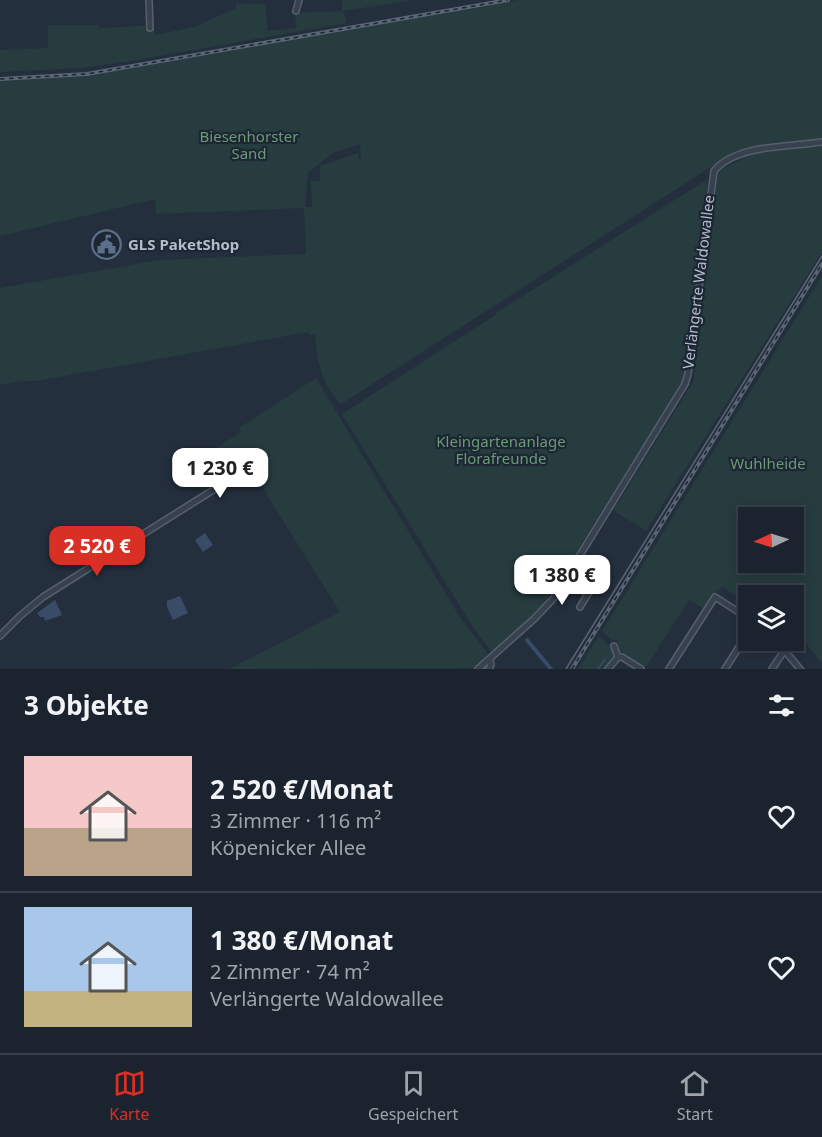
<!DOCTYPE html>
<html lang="de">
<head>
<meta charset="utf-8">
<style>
	:root { --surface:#1b232e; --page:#242b36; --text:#f1f3f6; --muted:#a0a4aa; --line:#39404a; --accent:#d93025 }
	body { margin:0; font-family:"Noto Sans",sans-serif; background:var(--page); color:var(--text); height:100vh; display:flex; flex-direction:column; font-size:22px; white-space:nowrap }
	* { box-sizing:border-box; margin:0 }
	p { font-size:20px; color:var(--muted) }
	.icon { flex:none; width:33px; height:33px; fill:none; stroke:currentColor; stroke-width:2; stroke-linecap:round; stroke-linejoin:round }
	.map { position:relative; height:669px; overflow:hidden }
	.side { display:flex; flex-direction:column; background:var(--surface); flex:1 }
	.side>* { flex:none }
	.needle { width:39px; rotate:266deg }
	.buttons { position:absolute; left:738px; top:507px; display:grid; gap:12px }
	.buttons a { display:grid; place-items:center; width:66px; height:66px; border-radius:0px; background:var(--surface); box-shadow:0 3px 15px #0003,0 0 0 2px var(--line); font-size:30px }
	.price { position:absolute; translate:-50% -51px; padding:0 14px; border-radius:12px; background:#fff; color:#222; font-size:20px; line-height:39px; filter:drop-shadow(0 2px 3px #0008) }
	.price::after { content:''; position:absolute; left:50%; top:36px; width:18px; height:14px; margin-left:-9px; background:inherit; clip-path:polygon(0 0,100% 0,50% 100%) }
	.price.on { background:var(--accent); color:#fff }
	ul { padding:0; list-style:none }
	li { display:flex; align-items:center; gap:18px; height:150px; padding:0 24px }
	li+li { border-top:2px solid var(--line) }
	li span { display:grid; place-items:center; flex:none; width:168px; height:120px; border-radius:0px; color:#555 }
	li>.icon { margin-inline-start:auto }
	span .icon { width:72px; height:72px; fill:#fffc; stroke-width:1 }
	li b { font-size:26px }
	h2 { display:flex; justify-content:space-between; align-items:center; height:72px; padding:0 24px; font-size:26px }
	.dock { display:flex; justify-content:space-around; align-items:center; height:84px; border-top:2px solid var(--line); background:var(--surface); font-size:16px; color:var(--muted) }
	.dock a { display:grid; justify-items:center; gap:3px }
	.dock .on { color:var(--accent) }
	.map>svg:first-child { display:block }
	.green { fill:#263c3f; fill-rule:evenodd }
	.water { fill:#394c67 }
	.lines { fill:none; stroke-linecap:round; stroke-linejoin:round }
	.stream { stroke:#394c67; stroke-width:1.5 }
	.canal { stroke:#394c67; stroke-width:4 }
	.minor-casing { stroke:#565f6c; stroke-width:8 }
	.minor { stroke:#38414e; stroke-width:5 }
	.tram { stroke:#5a6575; stroke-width:1.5 }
	.rail-casing { stroke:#5a6575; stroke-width:4 }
	.rail { stroke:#1d2633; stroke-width:1.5; stroke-dasharray:4.5; stroke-linecap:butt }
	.labels { text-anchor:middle; stroke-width:4.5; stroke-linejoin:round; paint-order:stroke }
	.park-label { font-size:15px; fill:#6b9a76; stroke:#1d2633 }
	.poi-label { font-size:15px; font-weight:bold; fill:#b4bcc9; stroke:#1d2633; text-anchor:start }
	.street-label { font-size:15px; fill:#b4bcc9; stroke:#1d2633 }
</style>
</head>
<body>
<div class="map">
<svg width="822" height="669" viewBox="0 0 822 669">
	<rect width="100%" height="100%" fill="#242f3e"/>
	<!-- green -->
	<g class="green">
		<polygon points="342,0 413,0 343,11 347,23 131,61 82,68 0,72 0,50 48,48 48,25 98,25 99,28 154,25 155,35 194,27 236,8 236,3 265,4 268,31 296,28 295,13 342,11"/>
		<path d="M518 0H822V140L758 148 714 165 341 404C321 384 317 360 315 334L309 335V332L36 381H23L0 385V288L159 260 306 254 304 208 156 214 155 199 0 236V81L87 76ZM357 145H360L361 159H359L358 153 320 166V181H311L312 207H305L308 173 333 153Z"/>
		<polygon points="822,146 822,252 646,531 611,509 618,503 693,382 718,173 722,169 752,154"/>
		<polygon points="708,179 683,381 542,607 492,652 474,629 342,414 497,314 496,313"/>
		<path d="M822 276V663L794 629V596H748V604L743 600 739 606 734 602 738 597 722 587 718 592 716 591 705 609 689 600 646 667 620 650 617 642 619 640H612L602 631ZM748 518H794V562H748Z"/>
		<polygon points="316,378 461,619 488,654 473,668 229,669 340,612 247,463 202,491 187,467 241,432 239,428"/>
		<polygon points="599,636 613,650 613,656 604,669 578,669"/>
	</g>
	<!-- water -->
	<g class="water">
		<polygon points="205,533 213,545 203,552 195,540"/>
		<polygon points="180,596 188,613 173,620 167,607 167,601"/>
		<polygon points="55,600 62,615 45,621 44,617 40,617 37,613"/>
	</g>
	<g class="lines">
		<!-- stream -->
		<polyline class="stream" points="598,669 605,659"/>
		<!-- canal -->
		<polyline class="canal" points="527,640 551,669"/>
		<defs>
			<g id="minor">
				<polyline points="149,0 150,28"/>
				<polyline points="296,11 299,0"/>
				<polyline points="565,579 588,594 580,607"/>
				<polyline points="588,594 596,581"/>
				<polyline points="0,636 20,616 43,597 245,470"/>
				<polyline points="776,640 800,669"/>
				<polyline points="618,657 622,657 641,669"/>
				<path d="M478 669 534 619 553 599 685 384 688 374 714 171C736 144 790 147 822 142"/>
				<polyline points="489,669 491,665 490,659"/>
				<polyline points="608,669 618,657 614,646"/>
				<polyline points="669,669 715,597 748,618"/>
				<polyline points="725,669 748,633"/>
				<polyline points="772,669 784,651"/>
			</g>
		</defs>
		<!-- minor casing -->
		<use href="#minor" class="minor-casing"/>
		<!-- minor -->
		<use href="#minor" class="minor"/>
		<!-- tram -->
		<polyline class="tram" points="566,669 822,256"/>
		<defs>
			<g id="rail">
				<polyline points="0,79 87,74 508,0"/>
				<polyline points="572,669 822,264"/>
			</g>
		</defs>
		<!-- rail casing -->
		<use href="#rail" class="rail-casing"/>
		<!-- rail -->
		<use href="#rail" class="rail"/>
	</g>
	<!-- icons -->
	<defs>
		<symbol id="civic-ring" viewBox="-11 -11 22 22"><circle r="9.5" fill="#1d2633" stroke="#5c6f8a" stroke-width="1.5"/><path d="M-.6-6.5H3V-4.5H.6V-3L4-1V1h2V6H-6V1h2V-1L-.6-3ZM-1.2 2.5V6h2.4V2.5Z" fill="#5c6f8a"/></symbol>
	</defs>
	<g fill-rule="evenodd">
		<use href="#civic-ring" x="90" y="228" width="33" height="33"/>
	</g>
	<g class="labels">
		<!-- park labels -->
		<g class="park-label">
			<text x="249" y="142">Biesenhorster<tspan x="249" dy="17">Sand</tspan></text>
			<text x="501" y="447">Kleingartenanlage<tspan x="501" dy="17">Florafreunde</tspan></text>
			<text x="768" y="469">Wuhlheide</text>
		</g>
		<!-- poi labels -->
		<g class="poi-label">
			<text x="128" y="250">GLS PaketShop</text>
		</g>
		<!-- street labels -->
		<g class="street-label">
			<text transform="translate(699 282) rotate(-83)" y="5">Verlängerte Waldowallee</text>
		</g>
	</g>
</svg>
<div class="buttons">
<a><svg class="needle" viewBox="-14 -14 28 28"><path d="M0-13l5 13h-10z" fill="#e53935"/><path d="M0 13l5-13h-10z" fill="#a0a4aa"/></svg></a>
<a><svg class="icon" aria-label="layers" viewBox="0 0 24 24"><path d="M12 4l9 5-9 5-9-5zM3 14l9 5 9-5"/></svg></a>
</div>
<b class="price" style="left:220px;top:499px">1 230 €</b>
<b class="price on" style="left:97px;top:577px">2 520 €</b>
<b class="price" style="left:562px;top:606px">1 380 €</b>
</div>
<section class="side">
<h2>3 Objekte<svg class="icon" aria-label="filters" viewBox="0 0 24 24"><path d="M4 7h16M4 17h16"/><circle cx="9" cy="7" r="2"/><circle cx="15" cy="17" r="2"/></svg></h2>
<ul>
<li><span style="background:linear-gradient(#f6c9c9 60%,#b9a48a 0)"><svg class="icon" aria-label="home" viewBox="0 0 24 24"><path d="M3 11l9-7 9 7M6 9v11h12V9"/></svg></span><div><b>2 520 €/Monat</b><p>3 Zimmer · 116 m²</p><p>Köpenicker Allee</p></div><svg class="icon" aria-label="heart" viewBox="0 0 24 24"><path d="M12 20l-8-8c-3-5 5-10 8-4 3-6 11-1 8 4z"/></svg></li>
<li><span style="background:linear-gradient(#a9c7e8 70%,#c2b280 0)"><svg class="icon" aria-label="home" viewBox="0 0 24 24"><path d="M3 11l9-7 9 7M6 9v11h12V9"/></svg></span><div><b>1 380 €/Monat</b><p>2 Zimmer · 74 m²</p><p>Verlängerte Waldowallee</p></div><svg class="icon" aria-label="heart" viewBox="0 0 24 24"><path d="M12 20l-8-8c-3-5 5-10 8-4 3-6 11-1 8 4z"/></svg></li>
</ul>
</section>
<nav class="dock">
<a class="on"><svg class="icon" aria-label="map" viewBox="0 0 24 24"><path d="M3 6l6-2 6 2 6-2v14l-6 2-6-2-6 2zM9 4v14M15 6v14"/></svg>Karte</a>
<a><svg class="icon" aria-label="saved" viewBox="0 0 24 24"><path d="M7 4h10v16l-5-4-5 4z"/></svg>Gespeichert</a>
<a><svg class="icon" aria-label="home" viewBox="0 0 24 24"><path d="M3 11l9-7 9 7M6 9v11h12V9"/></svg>Start</a>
</nav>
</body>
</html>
